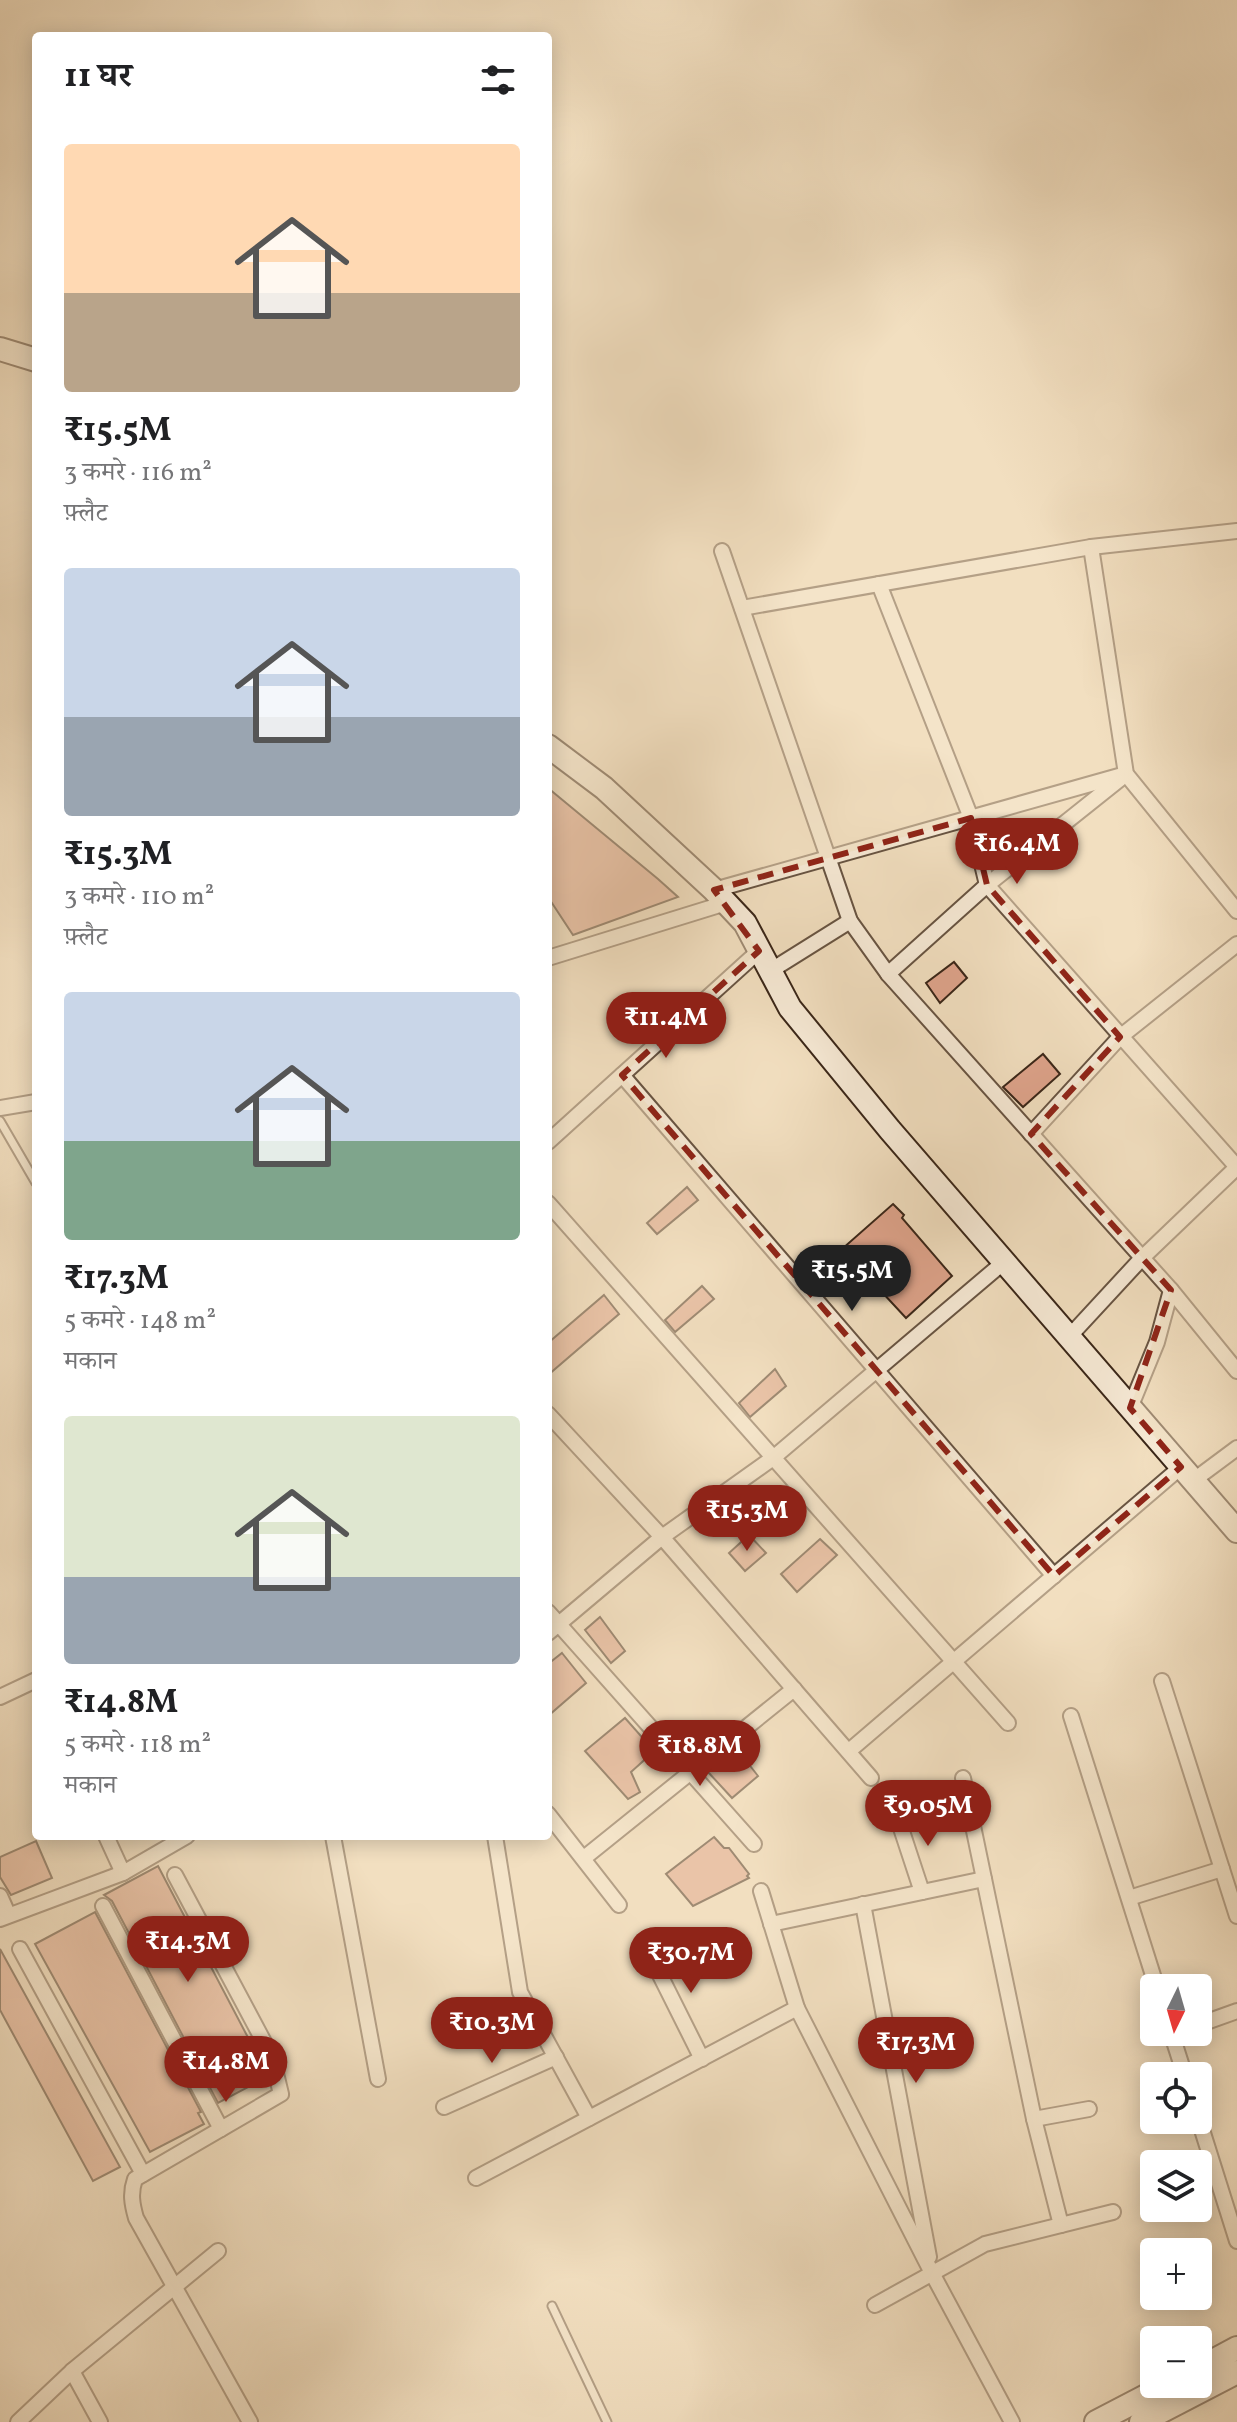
<!DOCTYPE html>
<html lang="hi">
<head>
<meta charset="utf-8">
<style>
	:root { --surface:#fff; --page:#f6f6f6; --text:#202124; --muted:#757577; --accent:#8f2418 }
	body { margin:0; font-family:Vollkorn,"Noto Serif Devanagari",serif; background:var(--page); color:var(--text); height:100vh; display:flex; flex-direction:column; font-size:30px; white-space:nowrap }
	* { box-sizing:border-box; margin:0 }
	p { font-size:26px; color:var(--muted) }
	.icon { flex:none; width:44px; height:44px; fill:none; stroke:currentColor; stroke-width:2; stroke-linecap:round; stroke-linejoin:round }
	.map { position:relative; flex:1; overflow:hidden }
	.panel { position:absolute; left:32px; top:32px; width:520px; height:1808px; display:flex; flex-direction:column; background:var(--surface); border-radius:8px; box-shadow:0 4px 20px #0003 }
	.panel>* { flex:none }
	.needle { width:52px; rotate:185deg }
	.fabs { position:absolute; left:1140px; top:1974px; display:grid; gap:16px }
	.fabs a { display:grid; place-items:center; width:72px; height:72px; border-radius:8px; background:var(--surface); box-shadow:0 4px 20px #0003; font-size:40px }
	.price { position:absolute; translate:-50% -68px; padding:0 18px; border-radius:28px; background:var(--accent); color:#fff; font-size:26px; line-height:52px; filter:drop-shadow(0 2px 4px #0008) }
	.price::after { content:''; position:absolute; left:50%; top:48px; width:24px; height:18px; margin-left:-12px; background:inherit; clip-path:polygon(0 0,100% 0,50% 100%) }
	.price.selected { background:#222; color:#fff }
	ul { padding:0; list-style:none }
	li { display:grid; align-content:center; gap:16px; height:424px; padding:0 32px }
	li span { display:grid; place-items:center; height:248px; border-radius:8px; color:#555 }
	li>.icon { margin-inline-start:auto }
	span .icon { width:144px; height:144px; fill:#fffc; stroke-width:1 }
	li b { font-size:34px }
	h2 { display:flex; justify-content:space-between; align-items:center; height:96px; padding:0 32px; font-size:34px }
	.map>svg:first-child { display:block }
	.building { fill:#dfa48c; stroke:#3a2618; stroke-width:2 }
	.lines { fill:none; stroke-linecap:round; stroke-linejoin:round }
	.lane-casing { stroke:#685442; stroke-width:11 }
	.street-casing { stroke:#685442; stroke-width:18 }
	.secondary-casing { stroke:#3a2618; stroke-width:26 }
	.lane { stroke:#f7ead6; stroke-width:7 }
	.street { stroke:#f7ead6; stroke-width:14 }
	.secondary { stroke:#f7ead6; stroke-width:22 }
	.marked { fill:none; stroke:#8f2418; stroke-width:6; stroke-dasharray:16 10; stroke-linejoin:round }
</style>
</head>
<body>
<div class="map">
<svg width="1237" height="2422" viewBox="0 0 1237 2422">
	<rect width="100%" height="100%" fill="#f2dfc0"/>
	<filter id="stains"><feTurbulence type="fractalNoise" baseFrequency=".0025" numOctaves="4"/><feColorMatrix values="0 0 0 0 .2 0 0 0 0 .09 0 0 0 0 .02 0 0 0 .5 -.17"/></filter>
	<radialGradient id="worn" r=".72"><stop offset=".6" stop-color="#630" stop-opacity="0"/><stop offset="1" stop-color="#630" stop-opacity=".3"/></radialGradient>
	<!-- building -->
	<g class="building">
		<polygon points="548,788 658,879 678,897 573,935 548,897"/>
		<polygon points="954,962 967,978 940,1003 926,983"/>
		<polygon points="1043,1054 1060,1074 1023,1107 1003,1087"/>
		<polygon points="687,1187 698,1200 657,1234 647,1223"/>
		<polygon points="893,1204 904,1215 902,1218 952,1276 906,1318 842,1249"/>
		<polygon points="702,1286 714,1299 675,1332 665,1320"/>
		<polygon points="604,1295 619,1314 548,1375 548,1343"/>
		<polygon points="775,1369 786,1386 750,1417 739,1403"/>
		<polygon points="749,1535 766,1553 745,1571 729,1553"/>
		<polygon points="820,1539 837,1555 797,1592 781,1574"/>
		<polygon points="600,1617 625,1651 611,1663 585,1630"/>
		<polygon points="562,1653 586,1683 548,1716 548,1664"/>
		<polygon points="625,1718 641,1736 651,1754 631,1772 640,1792 628,1799 585,1751"/>
		<polygon points="737,1749 758,1776 732,1798 708,1772"/>
		<polygon points="714,1837 724,1848 729,1848 749,1874 747,1876 749,1878 693,1906 666,1874"/>
		<polygon points="36,1841 52,1878 11,1895 0,1877 0,1857"/>
		<polygon points="158,1866 264,2068 267,2077 218,2103 112,1901 104,1895"/>
		<polygon points="95,1912 201,2112 198,2113 204,2124 150,2152 35,1944"/>
		<polygon points="0,1949 120,2167 93,2181 0,2010"/>
	</g>
	<g class="lines">
		<defs>
			<g id="lane">
				<polyline points="0,1121 36,1183"/>
				<polyline points="552,2306 607,2422"/>
			</g>
			<g id="street">
				<polyline points="1091,547 1126,774 1237,911"/>
				<polyline points="722,551 850,921 888,974 1171,1290 1237,1371"/>
				<polyline points="879,584 971,818 987,885 1237,1167"/>
				<polyline points="742,608 1091,547 1237,531"/>
				<polyline points="714,890 1126,774"/>
				<polyline points="548,958 726,903"/>
				<polyline points="770,971 850,921"/>
				<polyline points="888,974 987,885 1120,779"/>
				<polyline points="622,1075 1054,1576"/>
				<polyline points="0,1108 36,1102"/>
				<polyline points="1031,1134 1120,1037 1237,944"/>
				<polyline points="548,1142 759,951"/>
				<polyline points="548,1203 1008,1723"/>
				<polyline points="1069,1337 1142,1258 1237,1167"/>
				<polyline points="1130,1408 1157,1342 1171,1290"/>
				<polyline points="548,1414 662,1537 871,1778"/>
				<polyline points="1194,1480 1237,1448"/>
				<polyline points="548,1612 754,1844"/>
				<polyline points="548,1633 662,1537 773,1458 1004,1262"/>
				<polyline points="1162,1681 1237,1916"/>
				<polyline points="0,1697 36,1680"/>
				<polyline points="1071,1716 1157,1988"/>
				<polyline points="849,1751 1181,1467"/>
				<polyline points="963,1778 1034,2119 1061,2225"/>
				<polyline points="548,1814 619,1905"/>
				<polyline points="897,1816 922,1892"/>
				<polyline points="106,1836 123,1873"/>
				<polyline points="333,1836 378,2079"/>
				<polyline points="495,1836 520,1992 589,2118"/>
				<polyline points="584,1858 794,1689"/>
				<path d="M175 1875 264 2042 274 2065 281 2094 135 2179C130 2193 132 2204 136 2218L250 2422"/>
				<polyline points="761,1891 797,2008 932,2273 1012,2422"/>
				<polyline points="0,1896 8,1914"/>
				<polyline points="1129,1898 1222,1869"/>
				<polyline points="863,1904 929,2257"/>
				<polyline points="103,1906 221,2129"/>
				<polyline points="0,1919 123,1873 187,1836"/>
				<polyline points="771,1924 984,1879"/>
				<polyline points="20,1949 143,2174"/>
				<polyline points="647,1949 702,2059"/>
				<polyline points="1198,2025 1237,2011"/>
				<polyline points="1171,2032 1185,2076"/>
				<polyline points="444,2107 556,2057"/>
				<polyline points="1198,2117 1237,2241"/>
				<polyline points="1034,2119 1089,2109"/>
				<polyline points="476,2178 797,2008"/>
				<polyline points="875,2305 985,2244 1113,2212"/>
				<polyline points="72,2371 100,2422"/>
				<polyline points="18,2422 72,2371 218,2251"/>
			</g>
			<g id="secondary">
				<polyline points="0,349 36,360"/>
				<polyline points="548,746 604,788 714,890 745,923 790,1008 890,1130 1237,1531"/>
				<polyline points="1198,2369 1237,2348"/>
				<polyline points="1096,2422 1169,2384"/>
				<polyline points="1141,2422 1237,2372"/>
			</g>
		</defs>
		<!-- lane casing -->
		<use href="#lane" class="lane-casing"/>
		<!-- street casing -->
		<use href="#street" class="street-casing"/>
		<!-- secondary casing -->
		<use href="#secondary" class="secondary-casing"/>
		<!-- lane -->
		<use href="#lane" class="lane"/>
		<!-- street -->
		<use href="#street" class="street"/>
		<!-- secondary -->
		<use href="#secondary" class="secondary"/>
	</g>
	<!-- marked area -->
	<path d="M0 0H1237V2422H0ZM971 818 987 885 1120 1037 1031 1134 1171 1290 1130 1408 1181 1467 1054 1576 622 1075 759 951 714 890Z" fill="#f2dfc0" fill-opacity=".55" fill-rule="evenodd"/>
	<path class="marked" d="M971 818 987 885 1120 1037 1031 1134 1171 1290 1130 1408 1181 1467 1054 1576 622 1075 759 951 714 890Z"/>
	<rect width="100%" height="100%" filter="url(#stains)"/>
	<rect width="100%" height="100%" fill="url(#worn)"/>
</svg>
<div class="fabs">
<a><svg class="needle" viewBox="-14 -14 28 28"><path d="M0-13l5 13h-10z" fill="#e53935"/><path d="M0 13l5-13h-10z" fill="#757577"/></svg></a>
<a><svg class="icon" aria-label="locate" viewBox="0 0 24 24"><circle cx="12" cy="12" r="6"/><path d="M12 2v4M12 18v4M2 12h4M18 12h4"/></svg></a>
<a><svg class="icon" aria-label="layers" viewBox="0 0 24 24"><path d="M12 4l9 5-9 5-9-5zM3 14l9 5 9-5"/></svg></a>
<a>+</a>
<a>−</a>
</div>
<b class="price" style="left:1017px;top:886px">₹16.4M</b>
<b class="price" style="left:666px;top:1060px">₹11.4M</b>
<b class="price selected" style="left:852px;top:1313px">₹15.5M</b>
<b class="price" style="left:747px;top:1553px">₹15.3M</b>
<b class="price" style="left:700px;top:1788px">₹18.8M</b>
<b class="price" style="left:928px;top:1848px">₹9.05M</b>
<b class="price" style="left:188px;top:1984px">₹14.3M</b>
<b class="price" style="left:691px;top:1995px">₹30.7M</b>
<b class="price" style="left:492px;top:2065px">₹10.3M</b>
<b class="price" style="left:916px;top:2085px">₹17.3M</b>
<b class="price" style="left:226px;top:2104px">₹14.8M</b>
<section class="panel">
<h2>11 घर<svg class="icon" aria-label="filters" viewBox="0 0 24 24"><path d="M4 7h16M4 17h16"/><circle cx="9" cy="7" r="2"/><circle cx="15" cy="17" r="2"/></svg></h2>
<ul>
<li><span style="background:linear-gradient(#ffd9b3 60%,#b9a48a 0)"><svg class="icon" aria-label="home" viewBox="0 0 24 24"><path d="M3 11l9-7 9 7M6 9v11h12V9"/></svg></span><div><b>₹15.5M</b><p>3 कमरे · 116 m²</p><p>फ़्लैट</p></div></li>
<li><span style="background:linear-gradient(#c9d6e8 60%,#9aa5b1 0)"><svg class="icon" aria-label="home" viewBox="0 0 24 24"><path d="M3 11l9-7 9 7M6 9v11h12V9"/></svg></span><div><b>₹15.3M</b><p>3 कमरे · 110 m²</p><p>फ़्लैट</p></div></li>
<li><span style="background:linear-gradient(#c9d6e8 60%,#7fa58c 0)"><svg class="icon" aria-label="home" viewBox="0 0 24 24"><path d="M3 11l9-7 9 7M6 9v11h12V9"/></svg></span><div><b>₹17.3M</b><p>5 कमरे · 148 m²</p><p>मकान</p></div></li>
<li><span style="background:linear-gradient(#dfe7d0 65%,#9aa5b1 0)"><svg class="icon" aria-label="home" viewBox="0 0 24 24"><path d="M3 11l9-7 9 7M6 9v11h12V9"/></svg></span><div><b>₹14.8M</b><p>5 कमरे · 118 m²</p><p>मकान</p></div></li>
</ul>
</section>
</div>
</body>
</html>
